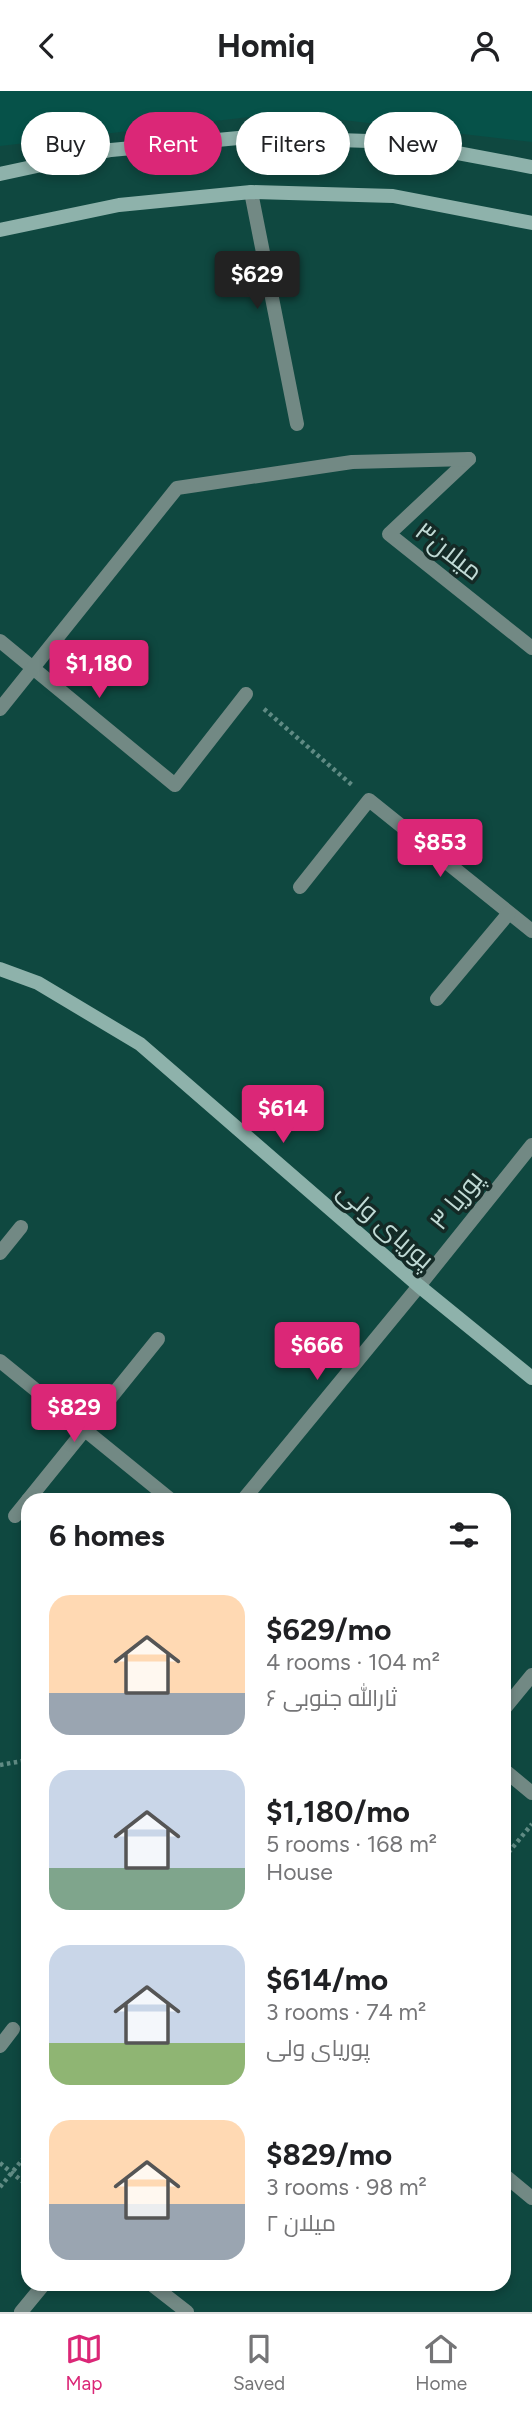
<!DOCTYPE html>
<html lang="en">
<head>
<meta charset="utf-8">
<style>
	:root { --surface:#fff; --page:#f2f2f2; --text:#202124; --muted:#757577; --line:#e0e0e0; --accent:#db2777 }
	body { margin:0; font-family:Figtree,Cairo,sans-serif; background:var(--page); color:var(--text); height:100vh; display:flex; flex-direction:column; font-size:26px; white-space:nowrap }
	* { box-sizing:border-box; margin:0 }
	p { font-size:23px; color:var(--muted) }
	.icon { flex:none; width:38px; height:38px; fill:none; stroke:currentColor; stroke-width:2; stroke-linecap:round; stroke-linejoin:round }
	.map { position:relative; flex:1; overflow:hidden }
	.drawer { position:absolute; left:21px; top:1402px; width:490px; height:798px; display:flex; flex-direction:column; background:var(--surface); border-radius:21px; box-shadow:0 4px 10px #0003 }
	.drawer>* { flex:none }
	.guide { position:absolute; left:21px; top:21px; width:490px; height:63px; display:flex; gap:14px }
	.price { position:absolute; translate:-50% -60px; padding:0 16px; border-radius:7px; background:var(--accent); color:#fff; font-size:23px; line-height:46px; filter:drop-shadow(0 2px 4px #0008) }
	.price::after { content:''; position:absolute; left:50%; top:42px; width:21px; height:16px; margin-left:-10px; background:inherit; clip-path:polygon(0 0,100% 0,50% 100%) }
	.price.active { background:#222; color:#fff }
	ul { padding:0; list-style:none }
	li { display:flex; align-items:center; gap:21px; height:175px; padding:0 28px }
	li span { display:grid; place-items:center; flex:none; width:196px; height:140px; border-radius:21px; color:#555 }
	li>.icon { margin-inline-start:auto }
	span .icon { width:84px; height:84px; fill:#fffc; stroke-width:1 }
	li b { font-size:30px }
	h2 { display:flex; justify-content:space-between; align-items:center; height:84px; padding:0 28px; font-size:30px }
	.pill { padding:0 24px; border-radius:32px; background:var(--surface); box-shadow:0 4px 10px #0003; font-size:24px; line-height:63px }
	.pill.active { background:var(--accent); color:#fff }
	header { display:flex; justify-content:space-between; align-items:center; height:91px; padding:0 28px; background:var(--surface); font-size:32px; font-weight:700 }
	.dock { display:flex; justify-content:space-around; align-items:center; height:98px; border-top:2px solid var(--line); background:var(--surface); font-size:19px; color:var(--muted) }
	.dock a { display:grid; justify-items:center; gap:4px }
	.dock .active { color:var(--accent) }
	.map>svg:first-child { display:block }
	.built { fill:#065249 }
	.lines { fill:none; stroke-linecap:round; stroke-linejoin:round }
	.path { stroke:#608b84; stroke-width:4.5; stroke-dasharray:3.5 3.5; stroke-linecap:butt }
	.street { stroke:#728984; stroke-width:14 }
	.secondary { stroke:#8eb2ab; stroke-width:14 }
	.labels { text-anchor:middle; stroke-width:7; stroke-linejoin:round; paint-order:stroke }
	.street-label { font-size:26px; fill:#c0dad5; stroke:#142a26 }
</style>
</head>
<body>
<header><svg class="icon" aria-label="back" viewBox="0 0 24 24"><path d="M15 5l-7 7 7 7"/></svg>Homiq<svg class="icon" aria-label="person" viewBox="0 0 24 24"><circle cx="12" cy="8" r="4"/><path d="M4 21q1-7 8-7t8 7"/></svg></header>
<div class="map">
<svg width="532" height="2221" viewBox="0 0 532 2221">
	<rect width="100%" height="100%" fill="#0f4840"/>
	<!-- built -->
	<polygon class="built" points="0,0 532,0 532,51 283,22 0,55"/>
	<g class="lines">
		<!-- path -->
		<g class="path">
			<polyline points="264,618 352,694"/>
			<polyline points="0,1674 28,1669"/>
			<polyline points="504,1767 532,1733"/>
			<polyline points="0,2072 28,2095"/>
			<polyline points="0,2096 28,2062"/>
		</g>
		<!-- street -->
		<g class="street">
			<polyline points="251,101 297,333"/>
			<polyline points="469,368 389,443 532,557"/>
			<polyline points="0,550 175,694 246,603"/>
			<polyline points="0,618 177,397 352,371 469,368"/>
			<polyline points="300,796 369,709 532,840"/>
			<polyline points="437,908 509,822"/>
			<polyline points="0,1162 21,1136"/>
			<polyline points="0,1270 171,1409"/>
			<polyline points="28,1409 158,1248"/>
			<polyline points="243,1409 419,1195 532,1054"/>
			<polyline points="15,1425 28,1409"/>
			<polyline points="504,1618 532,1584"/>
			<polyline points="504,1679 532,1702"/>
			<polyline points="0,1955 13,1938"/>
			<polyline points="504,2084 532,2107"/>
			<polyline points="151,2193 187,2221"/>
			<polyline points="21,2221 44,2193"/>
		</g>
		<!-- secondary -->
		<g class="secondary">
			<polyline points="0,83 111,59 249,46 399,51 532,76"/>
			<polyline points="0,139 119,114 251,101 393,105 532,132"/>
			<polyline points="0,878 38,892 140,953 419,1195 532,1287"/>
		</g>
	</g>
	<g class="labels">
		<!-- street labels -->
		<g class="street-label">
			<text transform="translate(449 460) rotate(38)" y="9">میلان۳</text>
			<text transform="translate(456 1109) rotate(-51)" y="9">پوریا ۳</text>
			<text transform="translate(386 1134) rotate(41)" y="9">پوریای ولی</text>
		</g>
	</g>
</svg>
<b class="price active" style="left:257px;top:220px">$629</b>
<b class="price" style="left:99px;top:609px">$1,180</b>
<b class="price" style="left:440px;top:788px">$853</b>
<b class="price" style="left:283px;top:1054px">$614</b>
<b class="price" style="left:317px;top:1291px">$666</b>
<b class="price" style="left:74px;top:1353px">$829</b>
<div class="guide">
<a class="pill">Buy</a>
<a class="pill active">Rent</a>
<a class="pill">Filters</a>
<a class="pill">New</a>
</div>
<section class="drawer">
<h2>6 homes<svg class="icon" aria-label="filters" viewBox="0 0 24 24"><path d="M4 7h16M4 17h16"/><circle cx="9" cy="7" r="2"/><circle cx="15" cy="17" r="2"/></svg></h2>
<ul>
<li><span style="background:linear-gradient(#ffd9b3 70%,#9aa5b1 0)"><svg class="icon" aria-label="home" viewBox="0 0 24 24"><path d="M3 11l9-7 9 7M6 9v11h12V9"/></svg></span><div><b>$629/mo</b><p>4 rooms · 104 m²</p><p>ثارالله جنوبی ۶</p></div></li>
<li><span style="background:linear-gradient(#c9d6e8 70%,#7fa58c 0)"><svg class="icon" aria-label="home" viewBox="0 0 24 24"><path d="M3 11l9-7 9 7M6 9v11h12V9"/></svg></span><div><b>$1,180/mo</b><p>5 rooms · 168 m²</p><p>House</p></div></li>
<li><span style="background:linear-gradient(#c9d6e8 70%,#8fb573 0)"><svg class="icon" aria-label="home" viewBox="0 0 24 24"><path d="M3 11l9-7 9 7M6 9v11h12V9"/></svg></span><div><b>$614/mo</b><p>3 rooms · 74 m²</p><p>پوریای ولی</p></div></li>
<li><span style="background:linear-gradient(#ffd9b3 60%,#9aa5b1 0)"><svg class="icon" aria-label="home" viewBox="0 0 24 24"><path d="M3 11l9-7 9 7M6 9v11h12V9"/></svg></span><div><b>$829/mo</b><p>3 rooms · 98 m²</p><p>میلان ۲</p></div></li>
</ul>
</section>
</div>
<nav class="dock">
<a class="active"><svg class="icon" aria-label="map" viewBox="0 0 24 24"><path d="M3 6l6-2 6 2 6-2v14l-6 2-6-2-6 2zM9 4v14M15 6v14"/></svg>Map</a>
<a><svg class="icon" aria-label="saved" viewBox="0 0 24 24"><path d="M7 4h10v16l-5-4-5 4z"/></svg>Saved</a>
<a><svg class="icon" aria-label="home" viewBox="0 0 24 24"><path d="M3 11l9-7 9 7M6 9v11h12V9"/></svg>Home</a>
</nav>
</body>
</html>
